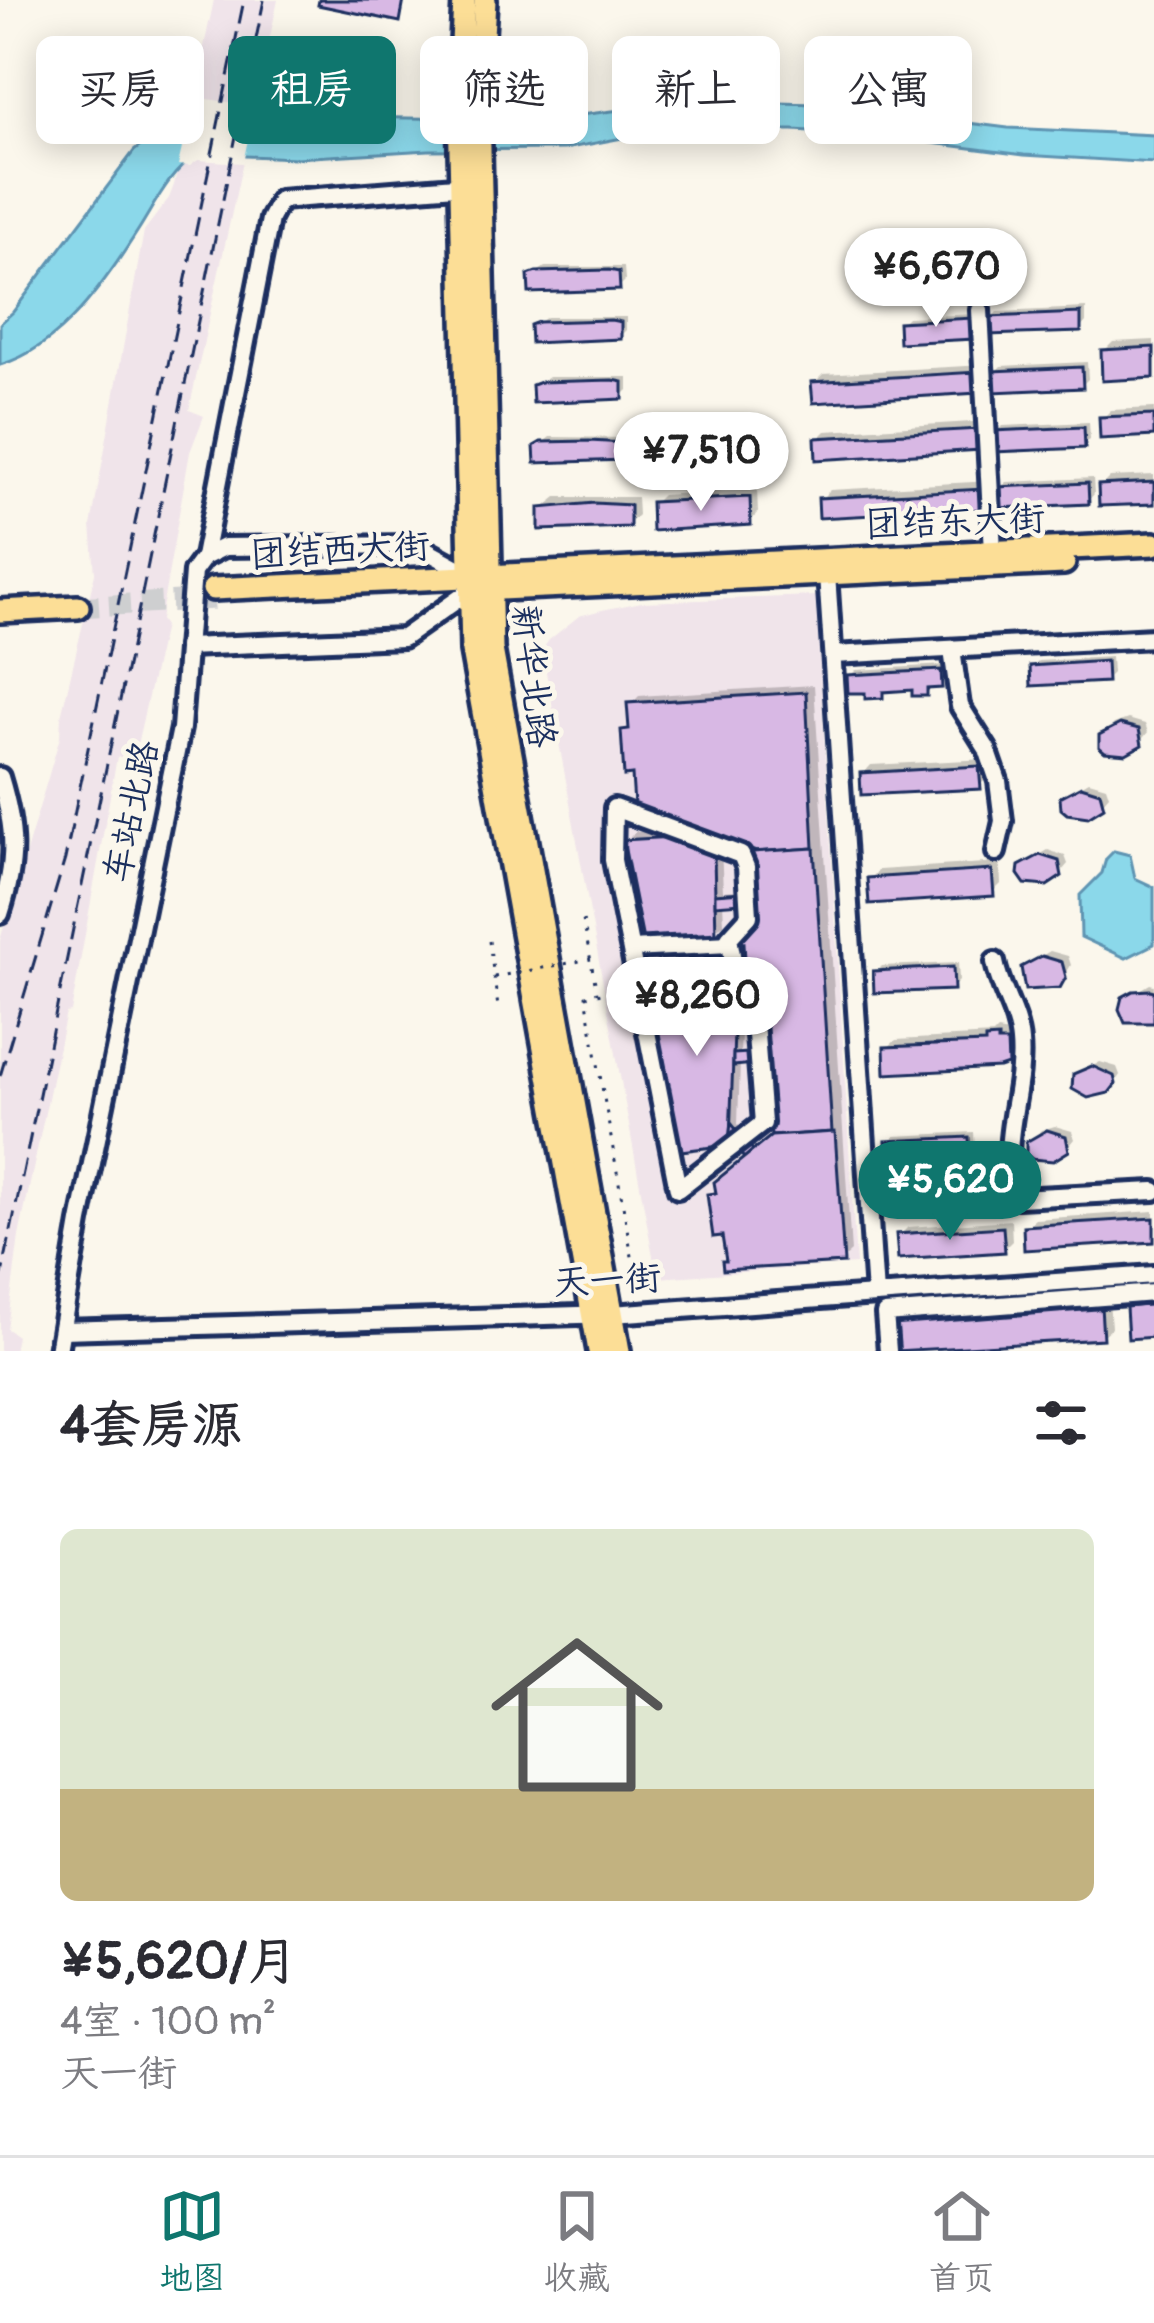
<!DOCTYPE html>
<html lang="zh">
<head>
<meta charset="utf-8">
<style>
	:root { --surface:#fff; --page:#f2f2f3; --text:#2b2b33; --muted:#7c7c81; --line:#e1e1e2; --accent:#0f766e }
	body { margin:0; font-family:Pangolin,"LXGW WenKai TC",sans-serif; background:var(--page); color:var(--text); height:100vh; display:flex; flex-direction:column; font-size:45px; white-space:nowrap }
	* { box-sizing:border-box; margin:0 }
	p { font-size:39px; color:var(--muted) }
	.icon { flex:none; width:66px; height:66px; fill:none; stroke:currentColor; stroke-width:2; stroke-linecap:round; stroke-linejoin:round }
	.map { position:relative; height:1351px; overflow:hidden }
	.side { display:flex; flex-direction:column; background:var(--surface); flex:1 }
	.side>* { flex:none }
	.hud { position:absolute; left:36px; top:36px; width:1083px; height:108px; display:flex; gap:24px }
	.price { position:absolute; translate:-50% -102px; padding:0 27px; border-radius:42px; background:#fff; color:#222; font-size:39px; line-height:78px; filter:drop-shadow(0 3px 6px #0008) }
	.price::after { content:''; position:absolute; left:50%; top:72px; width:36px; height:27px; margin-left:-18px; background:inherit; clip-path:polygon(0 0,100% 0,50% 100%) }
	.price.selected { background:var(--accent); color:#fff }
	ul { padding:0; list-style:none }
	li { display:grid; align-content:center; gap:24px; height:636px; padding:0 60px }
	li+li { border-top:3px solid var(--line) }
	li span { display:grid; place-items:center; height:372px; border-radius:18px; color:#555 }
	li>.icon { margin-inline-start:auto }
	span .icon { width:216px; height:216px; fill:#fffc; stroke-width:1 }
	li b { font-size:51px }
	h2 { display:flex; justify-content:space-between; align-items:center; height:144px; padding:0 60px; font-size:51px }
	.chip { padding:0 42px; border-radius:18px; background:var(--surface); box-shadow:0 6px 30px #0003; font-size:42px; line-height:108px }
	.chip.selected { background:var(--accent); color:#fff }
	.dock { display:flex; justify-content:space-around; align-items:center; height:168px; border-top:3px solid var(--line); background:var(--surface); font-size:33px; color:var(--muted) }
	.dock a { display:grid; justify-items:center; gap:6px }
	.dock .selected { color:var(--accent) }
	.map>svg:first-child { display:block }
	.built { fill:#f0e4ea }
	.water { fill:#8bd8ea; stroke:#5e94b2; stroke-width:3 }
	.pier { fill:#fbf7ec }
	.shadow { fill:#0003; fill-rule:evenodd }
	.building { fill:#d8b8e4; stroke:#1b2f5e; stroke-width:3 }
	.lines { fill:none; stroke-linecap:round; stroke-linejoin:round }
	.major-tunnel { stroke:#cecfd0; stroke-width:21; stroke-dasharray:21 10; stroke-linecap:butt }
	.minor-casing { stroke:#1b2f5e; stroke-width:26 }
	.major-casing { stroke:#1b2f5e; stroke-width:30 }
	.path { stroke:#1b2f5e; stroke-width:3; stroke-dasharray:3 9; stroke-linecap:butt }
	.minor { stroke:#fbf7ec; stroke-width:16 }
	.major { stroke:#fcde96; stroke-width:21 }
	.rail { stroke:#1b2f5e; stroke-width:3; stroke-dasharray:18 9; stroke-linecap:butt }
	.path-bridge { stroke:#1b2f5e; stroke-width:3; stroke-dasharray:3 9; stroke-linecap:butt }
	.labels { text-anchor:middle; stroke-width:10; stroke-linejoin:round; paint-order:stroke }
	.street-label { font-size:36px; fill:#1b2f5e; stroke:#fbf7ec }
</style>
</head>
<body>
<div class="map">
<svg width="1154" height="1351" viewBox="0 0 1154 1351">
	<rect width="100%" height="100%" fill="#fbf7ec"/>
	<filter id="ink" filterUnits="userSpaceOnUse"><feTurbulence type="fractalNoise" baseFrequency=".00833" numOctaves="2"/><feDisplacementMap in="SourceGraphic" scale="24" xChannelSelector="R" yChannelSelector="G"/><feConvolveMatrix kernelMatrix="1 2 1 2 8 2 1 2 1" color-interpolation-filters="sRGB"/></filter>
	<g filter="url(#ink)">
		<!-- built -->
		<g class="built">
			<polygon points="214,0 278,0 189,410 204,416 190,452 160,620 164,626 134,758 117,757 71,1012 66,1013 19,1236 7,1329 17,1336 14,1351 0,1351 0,940 60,737 61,716 95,573 91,526 144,231 169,198 174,185"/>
			<polygon points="816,596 856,1264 657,1278 542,650 549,640 579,616 602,610 642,602"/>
		</g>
		<!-- water -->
		<g class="water">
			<path d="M694 101 817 104 1008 128 1154 135V163L1024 155 863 134 793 130H665L564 149 429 150 296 158 197 154C170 172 156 202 139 229 106 281 62 347 0 365V324L13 312 134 151 154 135 159 103 191 102 276 116 539 120Z"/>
			<polygon points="1114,851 1130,855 1135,878 1154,887 1154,944 1126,958 1081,937 1080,895 1102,873 1106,859"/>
		</g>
		<!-- pier -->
		<polygon class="pier" points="194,97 255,106 243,163 198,160 190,166 178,165"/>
		<!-- shadow -->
		<g class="shadow">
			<polygon points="321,41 386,55 381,78 374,84 314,47"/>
			<polygon points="545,267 624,267 625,281 619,287 531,276"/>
			<polygon points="1086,308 1086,322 1080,329 991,318 997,312"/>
			<polygon points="978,314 979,330 901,323 907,317"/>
			<polygon points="546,317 626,317 626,330 620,336 533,326"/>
			<polygon points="1154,340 1154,375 1104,351 1113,342"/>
			<polygon points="1087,362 1088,379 1082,385 995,372 1001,366"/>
			<polygon points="984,365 985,381 814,383 823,374"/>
			<polygon points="548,377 628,377 628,390 622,396 535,386"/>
			<polygon points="1154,408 1154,433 1102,419 1111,410"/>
			<polygon points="988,421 988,439 818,439 826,431"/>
			<polygon points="1089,422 1090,439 1083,445 996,432 1003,426"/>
			<polygon points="550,437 630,438 630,451 624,457 537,447"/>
			<polygon points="1154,475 1154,501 1101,486 1110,477"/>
			<polygon points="1093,478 1094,494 1088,501 1000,488 1007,482"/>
			<polygon points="991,481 992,497 821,499 830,490"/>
			<polygon points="757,489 758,513 750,522 654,503 662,495"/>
			<polygon points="557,497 637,497 638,515 629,524 542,509"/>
			<polygon points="1111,657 1112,673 1106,679 1033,667 1039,661"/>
			<polygon points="946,665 947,679 926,693 915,687 889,688 882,695 850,676 856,670"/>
			<path d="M814 685 851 1252 842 1260 729 1259 710 1195 747 1157 733 1131 719 1143 651 987 693 976 690 934 626 841 635 832 683 829 721 847 723 891 758 889 755 848 624 731 632 724 630 705 639 696ZM758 895 760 921 747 940 746 981 768 1050 740 1052 743 996 732 980 712 975 709 933 724 924 723 901ZM769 1060 773 1136 758 1149 738 1124 740 1062Z"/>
			<polygon points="1128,719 1145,724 1148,732 1135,748 1101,739 1114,724"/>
			<polygon points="987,759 988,777 979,786 863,774 871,765"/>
			<polygon points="1089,781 1106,786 1109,795 1096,810 1068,793"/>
			<polygon points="1048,850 1065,856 1068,864 1055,879 1027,862"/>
			<polygon points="1000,862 1001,884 992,893 870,879 879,870"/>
			<polygon points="1050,951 1068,956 1071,965 1059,985 1026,965"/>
			<polygon points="958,963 959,981 953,987 876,972 882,966"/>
			<polygon points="1150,984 1154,985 1154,1019 1125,999"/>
			<polygon points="997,1031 1015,1034 1016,1054 1007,1063 887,1048 896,1040 993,1035"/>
			<polygon points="1100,1062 1117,1067 1120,1075 1114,1084 1079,1074"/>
			<polygon points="1055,1126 1072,1131 1075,1139 1062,1155 1028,1146 1041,1130"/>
			<polygon points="974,1132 975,1150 969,1157 889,1143 895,1136"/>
			<polygon points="1154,1211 1154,1239 1026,1227 1035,1219"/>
			<polygon points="1011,1220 1012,1241 1004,1249 899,1236 908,1227"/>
			<polygon points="1109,1298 1111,1328 1102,1336 896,1321"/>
		</g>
		<!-- building -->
		<g class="building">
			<polygon points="319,0 404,0 400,22 318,5"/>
			<polygon points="312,46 381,61 375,87 306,73"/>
			<polygon points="609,270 619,272 620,290 529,293 528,275 536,272"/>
			<polygon points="1081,313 1081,332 988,335 988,317"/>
			<polygon points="973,318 974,339 899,343 898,322"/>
			<polygon points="611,320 621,322 621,339 531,343 530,325 538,322"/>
			<polygon points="1154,347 1154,378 1102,381 1101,350"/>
			<polygon points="1082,367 1083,388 993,392 992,371"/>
			<polygon points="977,372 978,393 813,403 811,382"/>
			<polygon points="613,380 623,382 623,399 533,403 532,385 540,382"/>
			<polygon points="1154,415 1154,436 1100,439 1099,417"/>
			<polygon points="1084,427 1085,448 994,452 993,431"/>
			<polygon points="980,429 981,450 816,460 815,438"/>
			<polygon points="589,441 625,443 625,460 535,463 534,446 541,442"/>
			<polygon points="1154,482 1154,504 1099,506 1098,485"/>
			<polygon points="1088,483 1089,504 998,508 997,487"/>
			<polygon points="983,489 984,509 819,518 818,498"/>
			<polygon points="750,497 751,525 652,531 651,502"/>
			<polygon points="594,503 630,505 630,527 539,530 539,508"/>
			<polygon points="1106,661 1107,682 1031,686 1030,666"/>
			<polygon points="941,670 942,688 927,689 927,696 912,696 912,690 883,692 883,698 865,699 865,693 848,693 847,675"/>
			<polygon points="806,692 814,848 756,852 634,805 632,775 624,776 621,730 629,729 627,703"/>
			<polygon points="1120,724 1139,729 1142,745 1126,754 1105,752 1099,747 1099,735"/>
			<polygon points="979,766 981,789 861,795 860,773"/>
			<polygon points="1081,786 1100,792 1104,807 1088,817 1067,814 1061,809 1060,797"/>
			<polygon points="673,837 704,846 714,856 716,936 643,940 623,840"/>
			<polygon points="814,848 832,1132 771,1136 761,996 742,975 746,975 744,943 740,944 739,937 757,921 752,852"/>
			<polygon points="1040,855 1059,861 1062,876 1047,886 1025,884 1018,874 1019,866"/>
			<polygon points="992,870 994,896 869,904 867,878"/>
			<polygon points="755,891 755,902 715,905 715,894"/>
			<polygon points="703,936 707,983 691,984 688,937"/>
			<polygon points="1042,956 1062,962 1066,977 1060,988 1025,990 1021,967"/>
			<polygon points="953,967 954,990 874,993 873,971"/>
			<polygon points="712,982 723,988 735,1006 730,1138 720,1146 681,1151 648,986"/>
			<polygon points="1150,990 1154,991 1154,1023 1125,1023 1119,1009 1122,997 1133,991"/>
			<polygon points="998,1038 998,1042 1007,1042 1008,1065 999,1068 885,1074 884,1047 985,1043 985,1039"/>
			<polygon points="765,1052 766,1063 733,1066 733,1054"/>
			<polygon points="1092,1066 1114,1076 1116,1084 1109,1093 1088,1098 1072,1089 1073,1074"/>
			<polygon points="731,1123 753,1150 744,1158 729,1140"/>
			<polygon points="1047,1130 1066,1136 1069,1151 1053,1161 1032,1159 1026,1154 1026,1142"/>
			<polygon points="835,1132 844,1263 723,1270 722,1261 726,1261 722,1236 713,1237 707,1194 716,1193 714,1182 771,1136"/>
			<polygon points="969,1137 970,1159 887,1163 886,1141"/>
			<polygon points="1154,1218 1154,1242 1024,1250 1023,1226"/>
			<polygon points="1003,1227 1005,1252 898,1259 896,1234"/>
			<polygon points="1154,1304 1154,1337 1128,1339 1126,1307"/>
			<polygon points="1101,1306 1103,1339 895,1351 893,1320"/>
		</g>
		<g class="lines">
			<!-- major-tunnel -->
			<polyline class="major-tunnel" points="78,607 214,599"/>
			<defs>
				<g id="minor">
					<polyline points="980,310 993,551"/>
					<polyline points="204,557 270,219 280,200 468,185"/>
					<polyline points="827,574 875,1295"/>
					<polyline points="187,647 403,638 471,590"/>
					<polyline points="952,650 960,706 987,749 998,781 1003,821 996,852"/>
					<polyline points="833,655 1154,638"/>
					<path d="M0 777C16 830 17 862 0 914"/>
					<polygon points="614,808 741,855 746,867 749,916 729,938 737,983 753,997 763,1123 678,1189 613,860"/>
					<polyline points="631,949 730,944"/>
					<path d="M995 962C1000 990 1018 1014 1020 1042 1025 1095 995 1146 1018 1198L1154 1191"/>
					<polyline points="637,980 734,969"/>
					<polyline points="62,1330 612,1314 1154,1275"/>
					<polyline points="58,1351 80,1222 181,728 193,572 204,557 224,547 416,545 471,575"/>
					<polyline points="888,1351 885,1314 1154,1293"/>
				</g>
				<g id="major">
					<polyline points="464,0 459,108 472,651 599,1351"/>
					<polyline points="485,0 479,108 492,649 619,1351"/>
					<polyline points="213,589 1154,544"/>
					<polyline points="477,590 1064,563"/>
					<polyline points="0,611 78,607"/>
				</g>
			</defs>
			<!-- minor casing -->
			<use href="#minor" class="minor-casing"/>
			<!-- major casing -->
			<use href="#major" class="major-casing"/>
			<!-- path -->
			<g class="path">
				<polyline points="583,920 597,993"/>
				<polyline points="489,941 498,1007"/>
				<polyline points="624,989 586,996 639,1296"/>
			</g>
			<!-- minor -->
			<use href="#minor" class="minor"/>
			<!-- major -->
			<use href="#major" class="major"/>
			<!-- rail -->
			<g class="rail">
				<polyline points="0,1076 65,859 244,0"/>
				<polyline points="0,1284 264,0"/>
			</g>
			<!-- path-bridge -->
			<polyline class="path-bridge" points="494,977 591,959"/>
		</g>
	</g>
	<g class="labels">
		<!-- street labels -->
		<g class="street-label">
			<text transform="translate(955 520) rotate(-2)" y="13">团结东大街</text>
			<text transform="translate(340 549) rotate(-3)" y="13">团结西大街</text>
			<text transform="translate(535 676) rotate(83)" y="13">新华北路</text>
			<text transform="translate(130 811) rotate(-78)" y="13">车站北路</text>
			<text transform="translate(607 1279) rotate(-3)" y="13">天一街</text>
		</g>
	</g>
</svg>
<b class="price" style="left:936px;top:330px">¥6,670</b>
<b class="price" style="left:701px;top:514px">¥7,510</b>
<b class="price" style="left:697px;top:1059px">¥8,260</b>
<b class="price selected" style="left:950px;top:1243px">¥5,620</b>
<div class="hud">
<a class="chip">买房</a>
<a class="chip selected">租房</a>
<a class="chip">筛选</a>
<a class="chip">新上</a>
<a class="chip">公寓</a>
</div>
</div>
<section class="side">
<h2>4套房源<svg class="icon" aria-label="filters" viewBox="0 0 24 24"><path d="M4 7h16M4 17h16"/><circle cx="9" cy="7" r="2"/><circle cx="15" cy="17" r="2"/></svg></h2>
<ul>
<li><span style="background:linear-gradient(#dfe7d0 70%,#c2b280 0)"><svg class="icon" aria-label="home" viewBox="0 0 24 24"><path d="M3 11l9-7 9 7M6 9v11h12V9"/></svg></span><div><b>¥5,620/月</b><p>4室 · 100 m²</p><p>天一街</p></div></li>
</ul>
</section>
<nav class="dock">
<a class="selected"><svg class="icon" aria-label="map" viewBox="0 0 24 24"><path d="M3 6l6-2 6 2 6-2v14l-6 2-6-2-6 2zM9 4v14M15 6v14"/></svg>地图</a>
<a><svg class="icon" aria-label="saved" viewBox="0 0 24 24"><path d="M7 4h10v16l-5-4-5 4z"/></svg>收藏</a>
<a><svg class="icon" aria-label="home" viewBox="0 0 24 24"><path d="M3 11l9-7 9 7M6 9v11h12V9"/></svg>首页</a>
</nav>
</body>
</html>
